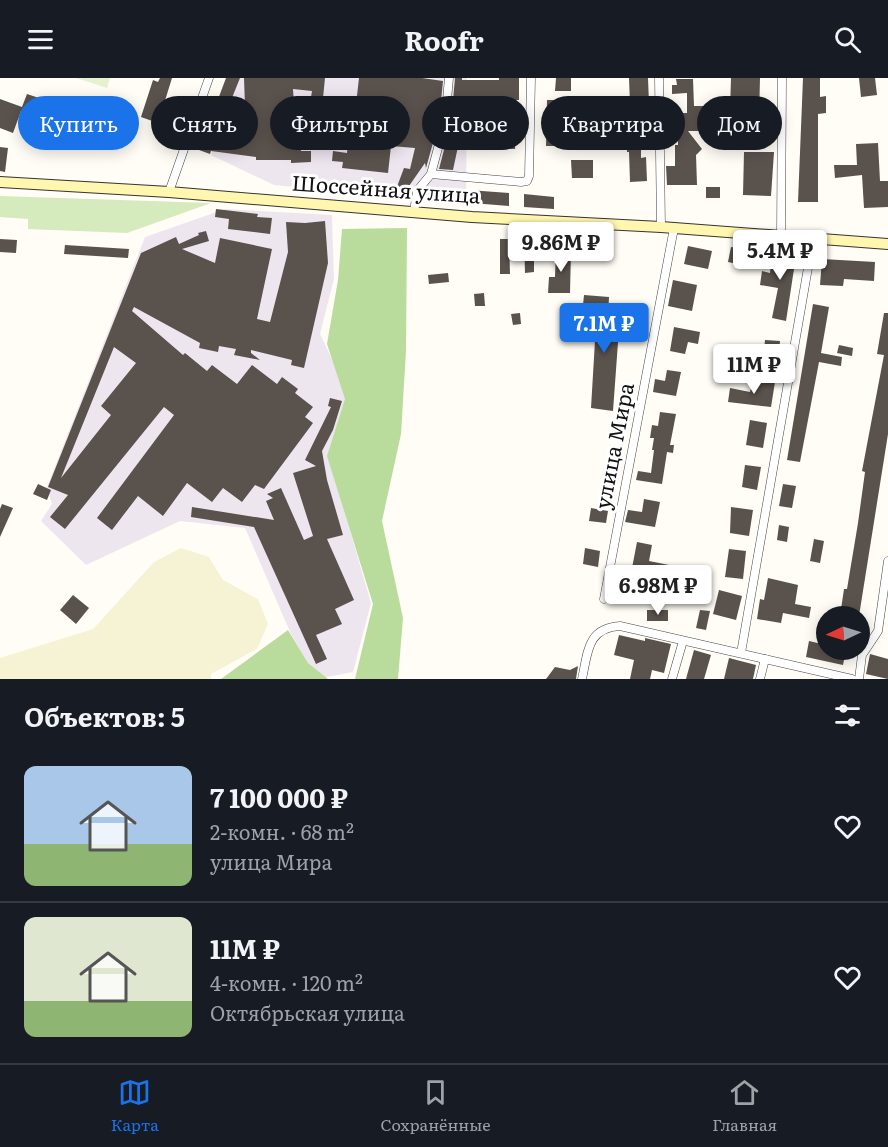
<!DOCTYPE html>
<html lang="ru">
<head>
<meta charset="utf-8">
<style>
	:root { --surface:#171b24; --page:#242831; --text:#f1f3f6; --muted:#9ea1a6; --line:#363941; --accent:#1a73e8 }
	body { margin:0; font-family:Literata,serif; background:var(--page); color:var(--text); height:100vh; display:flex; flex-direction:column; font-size:22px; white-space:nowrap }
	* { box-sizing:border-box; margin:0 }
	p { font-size:20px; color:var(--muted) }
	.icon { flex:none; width:33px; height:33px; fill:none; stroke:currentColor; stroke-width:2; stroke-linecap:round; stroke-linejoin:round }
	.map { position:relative; height:601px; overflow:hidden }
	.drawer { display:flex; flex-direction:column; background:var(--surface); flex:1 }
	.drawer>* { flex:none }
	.top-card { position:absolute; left:18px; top:18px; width:852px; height:54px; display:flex; gap:12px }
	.needle { width:39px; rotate:266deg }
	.tools { position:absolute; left:816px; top:528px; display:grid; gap:12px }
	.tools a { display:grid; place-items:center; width:54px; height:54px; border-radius:50%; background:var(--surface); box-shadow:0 3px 15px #0003; font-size:30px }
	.price { position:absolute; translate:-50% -51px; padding:0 14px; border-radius:6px; background:#fff; color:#222; font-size:20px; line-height:39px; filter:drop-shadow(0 2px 3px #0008) }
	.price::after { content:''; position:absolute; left:50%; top:36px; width:18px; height:14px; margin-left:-9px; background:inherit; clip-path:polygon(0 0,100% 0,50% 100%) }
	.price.selected { background:var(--accent); color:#fff }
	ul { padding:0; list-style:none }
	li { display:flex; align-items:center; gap:18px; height:150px; padding:0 24px }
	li+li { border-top:2px solid var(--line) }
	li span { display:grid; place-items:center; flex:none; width:168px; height:120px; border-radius:12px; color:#555 }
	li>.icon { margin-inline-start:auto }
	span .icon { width:72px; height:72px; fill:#fffc; stroke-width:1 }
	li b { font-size:26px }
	h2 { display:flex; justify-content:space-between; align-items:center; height:72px; padding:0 24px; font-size:26px }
	.chip { padding:0 21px; border-radius:27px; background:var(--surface); box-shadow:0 3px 15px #0003; font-size:21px; line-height:54px }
	.chip.selected { background:var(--accent); color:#fff }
	header { display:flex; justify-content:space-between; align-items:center; height:78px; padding:0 24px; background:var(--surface); font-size:27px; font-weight:700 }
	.menu { display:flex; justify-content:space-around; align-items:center; height:84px; border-top:2px solid var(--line); background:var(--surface); font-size:16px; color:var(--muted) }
	.menu a { display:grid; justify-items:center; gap:3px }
	.menu .selected { color:var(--accent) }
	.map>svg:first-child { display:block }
	.industrial { fill:#eee6ef }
	.farmland { fill:#f6f3d4 }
	.green { fill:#d5ebbd }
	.forest { fill:#b9dc9c }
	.pitch { fill:#e6f2cf }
	.building { fill:#5a524d; fill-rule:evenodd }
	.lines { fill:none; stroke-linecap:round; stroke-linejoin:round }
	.street-casing { stroke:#444; stroke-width:9 }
	.secondary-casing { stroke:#333; stroke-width:12 }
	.street { stroke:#fff; stroke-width:8 }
	.secondary { stroke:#fff6b0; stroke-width:10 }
	.labels { text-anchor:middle; stroke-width:6; stroke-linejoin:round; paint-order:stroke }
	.street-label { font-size:21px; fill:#111; stroke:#fff }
</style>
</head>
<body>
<header><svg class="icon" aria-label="menu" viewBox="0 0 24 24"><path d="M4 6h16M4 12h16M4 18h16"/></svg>Roofr<svg class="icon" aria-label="search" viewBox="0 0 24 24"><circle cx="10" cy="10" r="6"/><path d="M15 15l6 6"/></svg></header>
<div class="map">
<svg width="888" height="601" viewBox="0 0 888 601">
	<rect width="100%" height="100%" fill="#fffdf5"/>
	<!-- industrial -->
	<g class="industrial">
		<polygon points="239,0 467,0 466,126 274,107 211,77"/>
		<polygon points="225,131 332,137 334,201 320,256 349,317 330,384 371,525 353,594 317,601 291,556 245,450 180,443 86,487 41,443 52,426 47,409 145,159"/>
	</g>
	<!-- farmland -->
	<polygon class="farmland" points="181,470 209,479 223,502 258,521 268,546 257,571 211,596 211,601 0,601 0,580 93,551 154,484"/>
	<!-- green -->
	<polygon class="green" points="0,118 211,125 127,155 28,151 28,141 0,139"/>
	<!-- forest -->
	<g class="forest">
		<polygon points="407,150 406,273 401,356 382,443 403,540 398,601 355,601 373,526 327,378 345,321 327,266 338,202 342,151"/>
		<polygon points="288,552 308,585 328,601 221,601"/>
	</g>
	<!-- pitch -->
	<polygon class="pitch" points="76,0 110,0 107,10"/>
	<!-- building -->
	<g class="building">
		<polygon points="160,0 172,0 158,45 141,39 153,2 158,4"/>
		<polygon points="226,0 240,0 217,57 235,60 236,54 246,56 244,0 325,0 323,20 311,19 312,13 293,11 295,42 299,41 301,73 311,73 311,84 291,85 291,82 256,82 256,79 211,73 210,76 199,72"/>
		<polygon points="359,0 422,0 443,3 439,43 426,90 425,85 409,108 412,108 406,117 395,114 404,90 410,91 415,70 391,68 388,95 342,90 343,84 332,83 333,73 347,75 350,43 354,44"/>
		<polygon points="455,0 462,0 462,2 499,2 499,0 519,0 519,22 499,22 499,19 461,18 458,44 463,45 453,92 439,91 451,45"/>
		<polygon points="556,0 571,0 571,13 555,13"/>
		<polygon points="629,0 648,0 649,26 652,25 653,44 641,44 641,80 646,79 647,103 630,104 629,74 627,74 627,56 629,56 627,27 630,26"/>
		<polygon points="731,0 760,0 759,40 773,40 773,56 759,56 759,61 752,60 752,41 726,41 725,33 730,33"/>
		<polygon points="803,0 820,0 820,19 826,18 826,35 818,36 818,124 798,124"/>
		<polygon points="859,0 875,0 877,17 861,19"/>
		<polygon points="676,1 693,1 694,28 706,28 706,35 718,35 718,53 688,53 702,71 696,77 697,107 667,107 666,88 675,88 675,67 678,67 678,35 687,35 687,15 672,16 672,7 677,7"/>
		<polygon points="27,16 60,27 56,37 105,55 100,71 52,53 55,46 21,33 13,55 0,50 0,21 22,29"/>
		<polygon points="547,22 563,22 563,38 560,38 560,68 546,68"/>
		<polygon points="496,51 516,52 515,71 495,70"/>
		<polygon points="878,65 880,103 888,103 888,129 864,130 862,97 835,100 834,87 857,87 856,66"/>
		<polygon points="0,69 8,70 5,94 0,93"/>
		<polygon points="744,74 774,74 771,118 743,117"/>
		<polygon points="571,82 593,82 593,100 572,100"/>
		<polygon points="428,109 509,115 509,128 422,121 423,115"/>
		<rect x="706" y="109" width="14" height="11"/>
		<polygon points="524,116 554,119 554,131 524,129"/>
		<polygon points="216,131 258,136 257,139 272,140 270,156 228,151 229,141 215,139"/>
		<path d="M325 143 328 185 304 290 291 287 292 282 251 272V275L260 282 234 277 236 271 219 268 218 274 199 270 200 265 134 229 132 233 183 277 185 275 207 293 212 287 237 306 252 287 277 306 282 299 298 311 295 315 313 329 305 339 313 345 264 411 255 407 242 424 223 410 212 424 187 405 163 438 138 418 112 452 97 440 174 337 164 329 65 451 50 439 68 417 48 409 141 175 176 159 179 166 199 157 198 155 206 153 209 163 182 171 215 185 220 160 272 171 257 241 270 244 288 174 286 144 305 145ZM114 269 136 285 101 328 111 337 61 400Z"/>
		<polygon points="524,159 534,159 534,194 525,195"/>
		<polygon points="0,161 17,162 16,175 0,174"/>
		<polygon points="500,161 509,161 510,196 500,196"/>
		<polygon points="65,167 129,171 128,180 64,176"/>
		<polygon points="688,168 712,173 708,191 684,186"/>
		<polygon points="731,169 755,173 752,189 728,184"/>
		<polygon points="773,170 784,172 784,177 796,178 786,243 772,240 778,210 760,207 762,193 770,195"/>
		<polygon points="556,172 571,172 570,215 548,215 549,199 555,199"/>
		<polygon points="822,181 875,184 874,203 844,201 843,208 820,207"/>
		<polygon points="448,195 449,204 429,206 428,197"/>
		<polygon points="673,202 697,207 692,233 668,228"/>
		<polygon points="484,215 485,228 475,228 474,216"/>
		<polygon points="584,217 609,219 608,238 620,237 613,333 591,330 597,229 583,227"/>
		<polygon points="813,226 829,229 821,275 842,279 841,288 819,284 800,384 787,382"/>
		<polygon points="520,235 521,246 513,247 511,236"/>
		<polygon points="884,235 888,235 888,356 859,538 840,538 844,511 847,511 858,445 865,394 862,393 884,277 877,276"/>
		<polygon points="674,249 700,254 698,266 688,264 685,276 670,273"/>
		<polygon points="765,262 780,263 778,285 763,284"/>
		<polygon points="839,267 853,270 852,278 837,275"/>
		<polygon points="667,292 681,294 676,318 653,314 655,301 665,303"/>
		<polygon points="759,301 775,304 771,329 728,324 730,310 750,314 752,306 758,307"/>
		<polygon points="330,320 342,323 333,352 322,373 327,402 343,457 327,461 354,522 335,531 342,546 316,557 327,581 316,586 254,449 191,439 192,429 274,442 266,423 273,420 267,416 281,410 304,462 313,458 293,395 316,388 305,382 331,329 328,328"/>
		<polygon points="660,334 676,336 670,367 674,367 673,375 667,374 662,406 636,402 638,393 651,395 654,372 652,372 654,360 650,360 652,347 658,348"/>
		<polygon points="750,342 767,345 763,370 746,367"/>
		<polygon points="609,381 619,382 617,406 607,405"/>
		<polygon points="745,387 761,389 757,412 742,409"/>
		<polygon points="38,406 51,412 47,422 33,416"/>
		<polygon points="783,406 796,408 792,430 779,428"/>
		<polygon points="644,421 660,424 655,449 625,444 628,432 642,434"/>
		<polygon points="2,426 13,430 0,459 0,431"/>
		<polygon points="731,429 753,432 749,458 730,455"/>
		<polygon points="591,430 608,433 606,445 589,443"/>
		<polygon points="779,447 789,449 787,464 777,462"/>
		<polygon points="814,461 824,463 820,485 810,483"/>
		<polygon points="637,464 652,467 649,483 669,487 668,495 681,498 680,502 696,506 691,524 618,509 623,488 632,490"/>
		<polygon points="585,470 600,473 598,489 583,486"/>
		<polygon points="729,471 746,473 743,501 725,499"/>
		<polygon points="768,500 798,507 795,526 811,529 809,540 783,535 781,545 757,541 760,521 764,522"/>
		<polygon points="719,512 742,518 736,542 713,536"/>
		<polygon points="73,517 89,530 76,546 60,532"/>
		<rect x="647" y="532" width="21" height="11"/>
		<polygon points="700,532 710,533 706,552 696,550"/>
		<polygon points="619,557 645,563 645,560 671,566 664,595 652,592 650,601 630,601 634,582 614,577"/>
		<polygon points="809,563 826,567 826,572 846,572 843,587 806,579"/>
		<polygon points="694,572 711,577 704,601 686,601"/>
		<polygon points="870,576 888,581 888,601 866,596"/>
		<polygon points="729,580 756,587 753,601 724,601"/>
		<polygon points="578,588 576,601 546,601 555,589 570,592"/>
	</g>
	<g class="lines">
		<defs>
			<g id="street">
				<polyline points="449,0 445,44 431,96 521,104 527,103 529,98 531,0"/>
				<polyline points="659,0 661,149"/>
				<polyline points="169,114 209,0"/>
				<polyline points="414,134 417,113 431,96"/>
				<polyline points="781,158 782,0"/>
				<polyline points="604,521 674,150"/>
				<polyline points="741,575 813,161"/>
				<path d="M582 601C588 574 587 550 620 548L852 601"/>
				<polyline points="672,601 683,563"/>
				<polyline points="760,601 765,581"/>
				<polyline points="859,601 862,577 878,553 888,483"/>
			</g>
			<polyline id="secondary" points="0,104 169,114 472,139 661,149 888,166"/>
		</defs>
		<!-- street casing -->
		<use href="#street" class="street-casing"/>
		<!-- secondary casing -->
		<use href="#secondary" class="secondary-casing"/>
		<!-- street -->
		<use href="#street" class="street"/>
		<!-- secondary -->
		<use href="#secondary" class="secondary"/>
	</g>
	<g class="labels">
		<!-- street labels -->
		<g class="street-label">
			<text transform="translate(386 112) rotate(4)" y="7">Шоссейная улица</text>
			<text transform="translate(615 368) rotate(-79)" y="7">улица Мира</text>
		</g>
	</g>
</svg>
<div class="tools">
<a><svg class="needle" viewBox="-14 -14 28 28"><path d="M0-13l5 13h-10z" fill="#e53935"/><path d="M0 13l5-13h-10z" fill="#9ea1a6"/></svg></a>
</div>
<b class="price" style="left:561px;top:195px">9.86M ₽</b>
<b class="price" style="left:780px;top:203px">5.4M ₽</b>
<b class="price selected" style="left:604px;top:276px">7.1M ₽</b>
<b class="price" style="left:754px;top:317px">11M ₽</b>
<b class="price" style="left:658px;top:538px">6.98M ₽</b>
<div class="top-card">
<a class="chip selected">Купить</a>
<a class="chip">Снять</a>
<a class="chip">Фильтры</a>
<a class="chip">Новое</a>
<a class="chip">Квартира</a>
<a class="chip">Дом</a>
</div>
</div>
<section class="drawer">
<h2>Объектов: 5<svg class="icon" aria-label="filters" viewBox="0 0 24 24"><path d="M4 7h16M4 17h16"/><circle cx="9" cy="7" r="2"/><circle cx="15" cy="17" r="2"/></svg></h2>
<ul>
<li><span style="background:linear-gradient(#a9c7e8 65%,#8fb573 0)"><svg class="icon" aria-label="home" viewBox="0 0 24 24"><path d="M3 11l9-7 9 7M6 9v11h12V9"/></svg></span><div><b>7 100 000 ₽</b><p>2-комн. · 68 m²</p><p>улица Мира</p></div><svg class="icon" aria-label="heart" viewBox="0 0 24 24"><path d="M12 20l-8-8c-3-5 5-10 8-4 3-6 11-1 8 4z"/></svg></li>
<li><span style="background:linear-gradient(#dfe7d0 70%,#8fb573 0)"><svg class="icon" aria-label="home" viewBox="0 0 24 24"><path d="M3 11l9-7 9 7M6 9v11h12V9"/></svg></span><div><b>11M ₽</b><p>4-комн. · 120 m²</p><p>Октябрьская улица</p></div><svg class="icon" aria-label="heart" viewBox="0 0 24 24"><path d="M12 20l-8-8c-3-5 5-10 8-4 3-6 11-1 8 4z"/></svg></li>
</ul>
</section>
<nav class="menu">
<a class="selected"><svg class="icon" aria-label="map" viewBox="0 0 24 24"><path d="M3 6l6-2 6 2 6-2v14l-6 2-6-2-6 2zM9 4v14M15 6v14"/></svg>Карта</a>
<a><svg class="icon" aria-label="saved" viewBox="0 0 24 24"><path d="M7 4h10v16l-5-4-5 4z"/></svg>Сохранённые</a>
<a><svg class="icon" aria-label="home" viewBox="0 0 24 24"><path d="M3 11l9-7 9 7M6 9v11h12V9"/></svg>Главная</a>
</nav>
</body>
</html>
